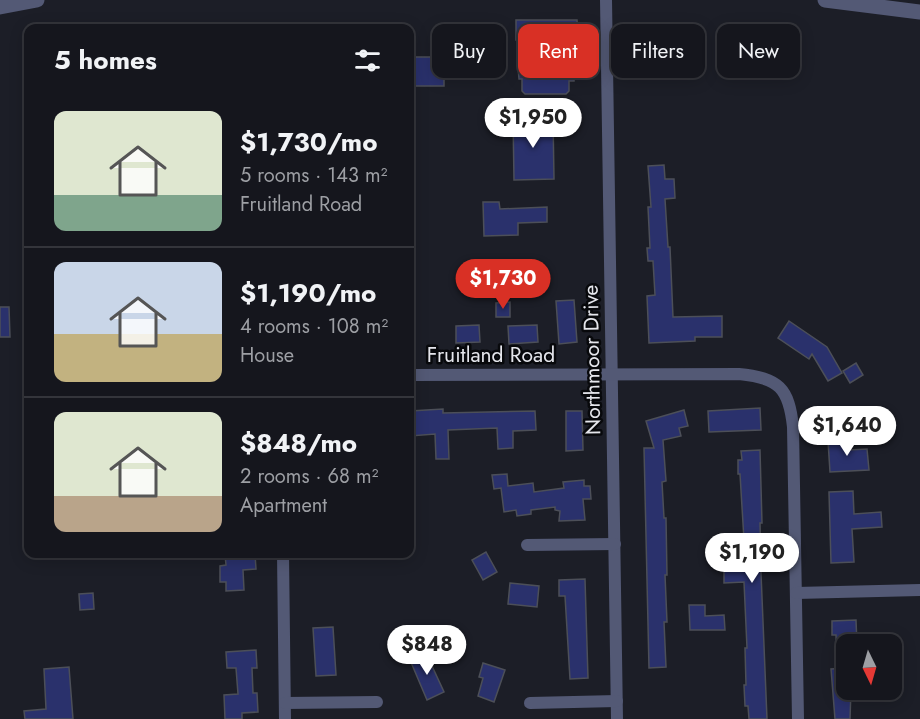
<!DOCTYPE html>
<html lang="en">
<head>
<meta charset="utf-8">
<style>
	:root { --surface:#15161d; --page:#1e1f26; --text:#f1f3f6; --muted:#9d9fa4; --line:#34353b; --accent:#d93025 }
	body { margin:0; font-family:Jost,sans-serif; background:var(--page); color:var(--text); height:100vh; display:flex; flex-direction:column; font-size:22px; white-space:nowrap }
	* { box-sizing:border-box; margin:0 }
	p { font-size:20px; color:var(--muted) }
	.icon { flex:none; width:33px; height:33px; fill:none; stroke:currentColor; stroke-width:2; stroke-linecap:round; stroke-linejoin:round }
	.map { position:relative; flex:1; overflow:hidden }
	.side { position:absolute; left:24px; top:24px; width:390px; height:534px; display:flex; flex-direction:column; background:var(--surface); border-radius:12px; box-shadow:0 3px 15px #0003,0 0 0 2px var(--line) }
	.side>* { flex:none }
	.guide { position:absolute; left:432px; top:24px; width:398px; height:54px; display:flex; gap:12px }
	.needle { width:39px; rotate:175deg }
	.controls { position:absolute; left:836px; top:634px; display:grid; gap:12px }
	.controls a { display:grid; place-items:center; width:66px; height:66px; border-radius:12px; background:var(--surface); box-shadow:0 3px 15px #0003,0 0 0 2px var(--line); font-size:30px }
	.price { position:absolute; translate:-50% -51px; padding:0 14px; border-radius:21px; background:#fff; color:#222; font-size:20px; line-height:39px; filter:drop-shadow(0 2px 3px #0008) }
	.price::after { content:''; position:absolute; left:50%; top:36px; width:18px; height:14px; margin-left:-9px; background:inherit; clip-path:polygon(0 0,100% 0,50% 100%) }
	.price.active { background:var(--accent); color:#fff }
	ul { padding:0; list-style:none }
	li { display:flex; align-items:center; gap:18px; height:150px; padding:0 30px }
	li+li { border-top:2px solid var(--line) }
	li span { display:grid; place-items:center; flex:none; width:168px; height:120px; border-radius:12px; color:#555 }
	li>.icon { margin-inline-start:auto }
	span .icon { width:72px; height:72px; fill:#fffc; stroke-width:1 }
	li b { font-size:26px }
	h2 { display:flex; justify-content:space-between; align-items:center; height:72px; padding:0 30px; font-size:26px }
	.tag { padding:0 21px; border-radius:12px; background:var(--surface); box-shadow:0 3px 15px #0003,0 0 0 2px var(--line); font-size:21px; line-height:54px }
	.tag.active { background:var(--accent); color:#fff }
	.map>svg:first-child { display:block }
	.building { fill:#2a316c; stroke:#4c4f58; stroke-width:1.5 }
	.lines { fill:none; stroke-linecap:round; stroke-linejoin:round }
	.minor { stroke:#535975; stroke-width:12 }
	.tertiary { stroke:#535975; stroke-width:15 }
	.labels { text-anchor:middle; stroke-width:5; stroke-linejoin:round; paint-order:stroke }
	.street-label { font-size:21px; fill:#e5e6ec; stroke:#08090c }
</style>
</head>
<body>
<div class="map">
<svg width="920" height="719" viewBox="0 0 920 719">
	<rect width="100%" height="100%" fill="#1c1e27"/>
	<!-- building -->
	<g class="building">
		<polygon points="516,20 577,20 578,40 516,40"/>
		<rect x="410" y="57" width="34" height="29"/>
		<polygon points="574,66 574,81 569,81 569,91 566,94 525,94 522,91 522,79 519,79 518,67"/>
		<polygon points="513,118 553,118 554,179 514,180"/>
		<polygon points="664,165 665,179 674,179 675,198 665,199 668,247 670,247 673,317 722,316 722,337 695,337 695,341 649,343 647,296 655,295 653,261 648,261 647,248 650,248 648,207 651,207 648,166"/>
		<polygon points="483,202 499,202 500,209 547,207 547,222 518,223 518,235 484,236"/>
		<polygon points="574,300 577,342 559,344 556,301"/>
		<polygon points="510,302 510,317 496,317 496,303"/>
		<polygon points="0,307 9,307 10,337 0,337"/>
		<polygon points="789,321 827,347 842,373 828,381 812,354 809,359 778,338"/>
		<polygon points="479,325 480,342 456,343 456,326"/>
		<polygon points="537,325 538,342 509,344 508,326"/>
		<polygon points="856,363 863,375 850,383 843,371"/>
		<polygon points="760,408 761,430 709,432 708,411"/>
		<polygon points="443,409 443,413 535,411 536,430 513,431 513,448 498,449 497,428 448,430 449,459 436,459 435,434 410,436 410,411"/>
		<polygon points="684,410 688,426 679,428 681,436 663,440 666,481 662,482 664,518 666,518 667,575 665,575 667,622 664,622 666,667 649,668 644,448 654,448 646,421"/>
		<polygon points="566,411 582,411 583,450 566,451"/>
		<polygon points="849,440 849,450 867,449 869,470 830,472 828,441"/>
		<polygon points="760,450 762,523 760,523 761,573 767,719 749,719 748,706 745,706 744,685 746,685 745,648 747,648 744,582 724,583 724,570 743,569 742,540 744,540 740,474 738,474 738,460 742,460 741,451"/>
		<polygon points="507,474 508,486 533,483 534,492 564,488 563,482 584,480 584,486 590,486 591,499 583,499 585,520 559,521 560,511 555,510 555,507 531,510 531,514 517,516 516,510 504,512 501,488 494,489 492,475"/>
		<polygon points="853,491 854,514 881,512 882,527 852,529 854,562 831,563 829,492"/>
		<polygon points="486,552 497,572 483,580 472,560"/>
		<polygon points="225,554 255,554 256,569 243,570 244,590 226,591 226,582 220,582 220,566 226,565"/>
		<polygon points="585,579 588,678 570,679 565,596 559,596 559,580"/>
		<polygon points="510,583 539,586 537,607 508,604"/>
		<polygon points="93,593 94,609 80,610 79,594"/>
		<polygon points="689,605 705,605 705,616 724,615 725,630 690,630"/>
		<polygon points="856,620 857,645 846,645 846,668 837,668 836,635 832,635 832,621"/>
		<polygon points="333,627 336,675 316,676 313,628"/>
		<polygon points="256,650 257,668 252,668 253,693 257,693 258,712 242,713 242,719 225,719 224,695 238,694 236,668 227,668 226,652"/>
		<polygon points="426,653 444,692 427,700 410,660"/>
		<polygon points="483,663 505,670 494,702 478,696 483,678 479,677"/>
		<polygon points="69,667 73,719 25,719 24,711 46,709 44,669"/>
		<polygon points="846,668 846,690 851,690 850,719 835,719 831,669"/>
	</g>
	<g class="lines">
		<!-- minor -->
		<g class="minor">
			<polyline points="606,0 617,719"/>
			<path d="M410 375 739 374C779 378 789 388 793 427L798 719"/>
			<polyline points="527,545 615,544"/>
			<polyline points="283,554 285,719"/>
			<polyline points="796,593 920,590"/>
			<polyline points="285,703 377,702"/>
			<polyline points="530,703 617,701"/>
		</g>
		<!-- tertiary -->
		<g class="tertiary">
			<polyline points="825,0 920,12"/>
			<polyline points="0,7 37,0"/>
		</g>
	</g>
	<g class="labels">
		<!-- street labels -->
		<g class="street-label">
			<text x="491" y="362">Fruitland Road</text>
			<text transform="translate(592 360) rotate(-91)" y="7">Northmoor Drive</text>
		</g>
	</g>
</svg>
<div class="controls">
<a><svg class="needle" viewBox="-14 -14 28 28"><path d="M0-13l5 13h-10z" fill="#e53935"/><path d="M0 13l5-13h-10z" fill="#9d9fa4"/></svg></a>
</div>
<b class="price" style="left:533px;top:149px">$1,950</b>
<b class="price active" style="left:503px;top:310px">$1,730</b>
<b class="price" style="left:847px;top:457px">$1,640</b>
<b class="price" style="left:752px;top:584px">$1,190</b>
<b class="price" style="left:427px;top:676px">$848</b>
<div class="guide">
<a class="tag">Buy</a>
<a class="tag active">Rent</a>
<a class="tag">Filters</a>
<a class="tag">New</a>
</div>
<section class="side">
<h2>5 homes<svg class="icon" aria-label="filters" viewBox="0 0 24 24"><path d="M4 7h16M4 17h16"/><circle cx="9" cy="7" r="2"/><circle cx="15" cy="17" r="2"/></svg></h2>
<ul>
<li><span style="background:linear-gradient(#dfe7d0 70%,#7fa58c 0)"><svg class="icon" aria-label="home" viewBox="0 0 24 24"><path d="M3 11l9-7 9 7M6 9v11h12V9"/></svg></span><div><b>$1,730/mo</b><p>5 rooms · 143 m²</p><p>Fruitland Road</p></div></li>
<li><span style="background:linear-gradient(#c9d6e8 60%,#c2b280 0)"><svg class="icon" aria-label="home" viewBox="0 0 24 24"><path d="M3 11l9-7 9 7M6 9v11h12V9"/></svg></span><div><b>$1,190/mo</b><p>4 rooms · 108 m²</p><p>House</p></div></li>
<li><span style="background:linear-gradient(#dfe7d0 70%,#b9a48a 0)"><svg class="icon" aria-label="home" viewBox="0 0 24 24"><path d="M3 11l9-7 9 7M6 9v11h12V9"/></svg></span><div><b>$848/mo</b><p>2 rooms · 68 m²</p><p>Apartment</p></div></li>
</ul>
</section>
</div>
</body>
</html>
